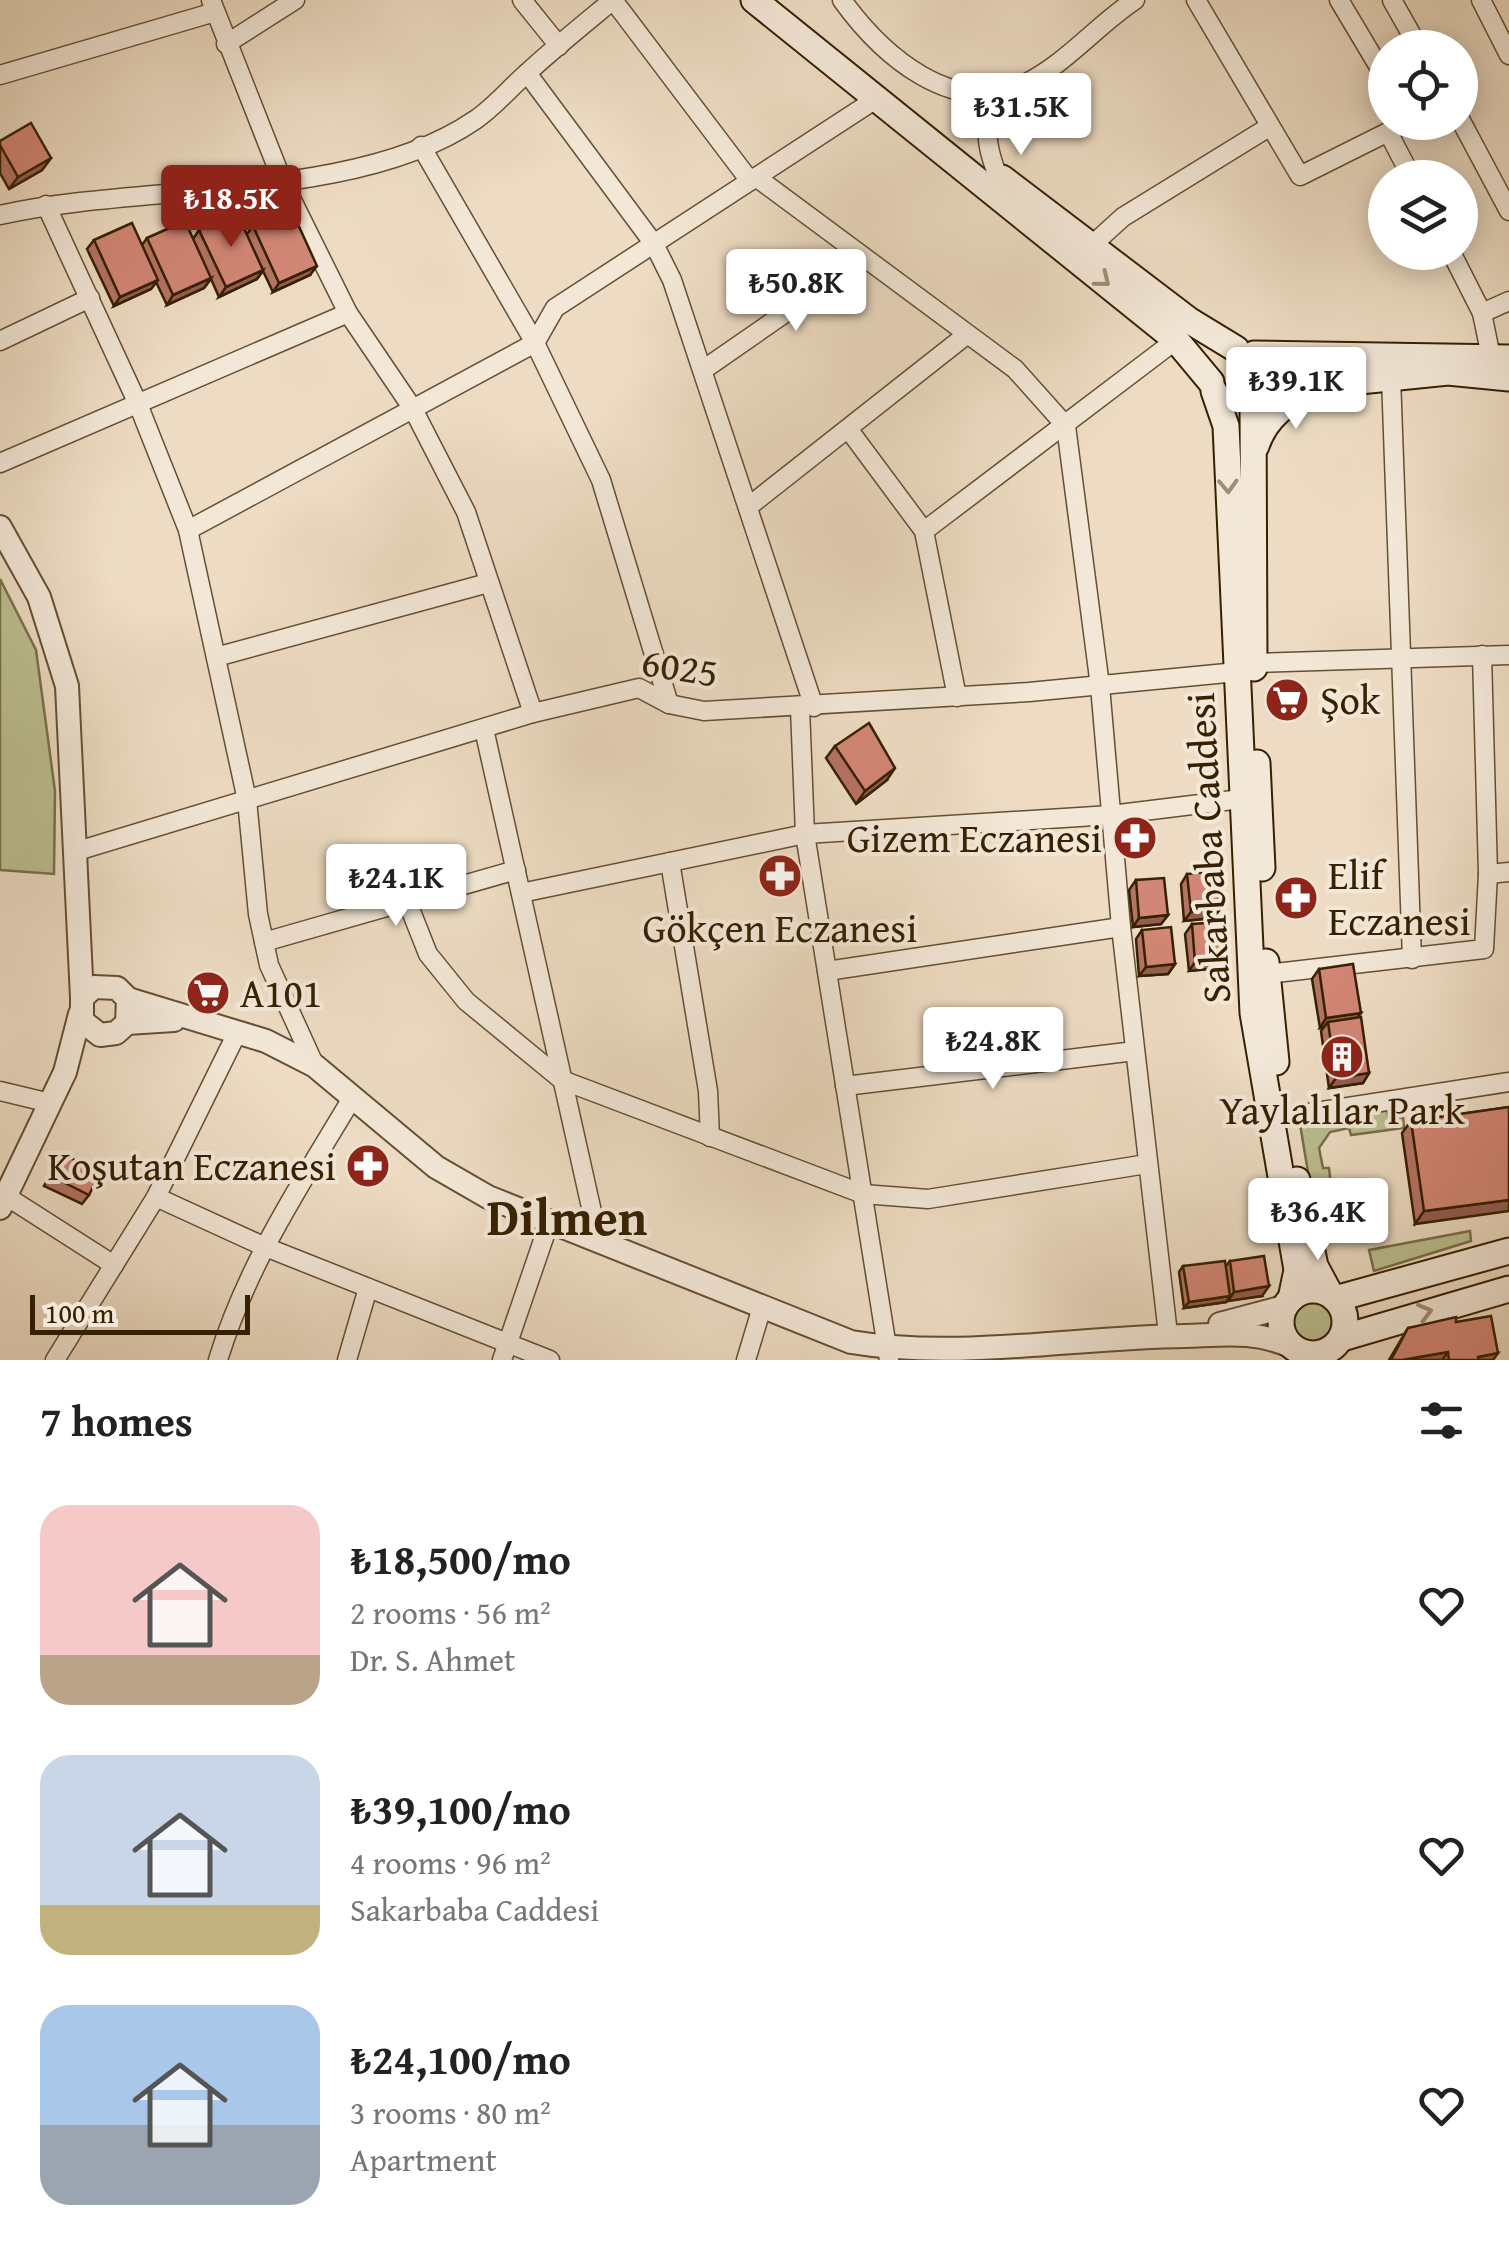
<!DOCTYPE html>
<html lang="en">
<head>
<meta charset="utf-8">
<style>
	:root { --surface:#fff; --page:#f2f2f2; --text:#222; --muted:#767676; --accent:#8f2418 }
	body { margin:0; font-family:"Gentium Book Plus",serif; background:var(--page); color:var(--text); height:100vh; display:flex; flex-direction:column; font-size:38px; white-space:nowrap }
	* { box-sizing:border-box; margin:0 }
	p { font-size:32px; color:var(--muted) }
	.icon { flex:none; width:55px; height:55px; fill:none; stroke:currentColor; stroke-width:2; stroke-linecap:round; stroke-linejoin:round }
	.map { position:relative; height:1360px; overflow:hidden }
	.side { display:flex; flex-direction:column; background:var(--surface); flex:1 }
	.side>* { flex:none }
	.buttons { position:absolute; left:1368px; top:30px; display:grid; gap:20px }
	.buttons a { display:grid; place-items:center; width:110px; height:110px; border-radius:50%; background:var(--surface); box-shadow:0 5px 25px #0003; font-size:50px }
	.scale { position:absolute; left:30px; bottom:25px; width:220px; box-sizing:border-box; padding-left:10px; border:5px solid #362100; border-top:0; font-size:28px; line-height:35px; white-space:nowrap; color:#362100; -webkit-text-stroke:8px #f3e8d8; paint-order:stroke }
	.price { position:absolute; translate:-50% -85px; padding:0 22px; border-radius:10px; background:#fff; color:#222; font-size:32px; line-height:65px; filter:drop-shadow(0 2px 5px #0008) }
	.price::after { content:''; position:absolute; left:50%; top:60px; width:30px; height:22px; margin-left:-15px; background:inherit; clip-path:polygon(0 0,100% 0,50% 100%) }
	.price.active { background:var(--accent); color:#fff }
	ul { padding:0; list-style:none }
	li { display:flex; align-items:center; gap:30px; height:250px; padding:0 40px }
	li span { display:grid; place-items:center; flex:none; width:280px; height:200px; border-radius:30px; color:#555 }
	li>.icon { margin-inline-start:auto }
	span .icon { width:120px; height:120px; fill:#fffc; stroke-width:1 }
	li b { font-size:42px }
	h2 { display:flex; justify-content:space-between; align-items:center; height:120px; padding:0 40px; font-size:42px }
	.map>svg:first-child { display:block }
	.green { fill:#bcbf91; stroke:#797048; stroke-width:2.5 }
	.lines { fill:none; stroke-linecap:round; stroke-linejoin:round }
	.minor-casing { stroke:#645031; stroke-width:21 }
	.tertiary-casing { stroke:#645031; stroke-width:26 }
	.secondary-casing { stroke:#362100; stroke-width:29 }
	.minor { stroke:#f3e8d8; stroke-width:18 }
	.tertiary { stroke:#f3e8d8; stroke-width:22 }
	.secondary { stroke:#f3e8d8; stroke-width:25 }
	.wall { fill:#b57365; stroke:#362100; stroke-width:2.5 }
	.shaded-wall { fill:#935e52; stroke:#362100; stroke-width:2.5 }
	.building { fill:#d28675; stroke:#362100; stroke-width:2.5 }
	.oneway { stroke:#9e8e77 }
	.labels { text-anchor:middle; stroke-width:8; stroke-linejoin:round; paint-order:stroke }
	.street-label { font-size:40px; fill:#362100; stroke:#f3e8d8 }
	.poi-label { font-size:40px; fill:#362100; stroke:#f3e8d8; text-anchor:start }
	.district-label { font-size:50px; font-weight:bold; fill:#362100; stroke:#f3e8d8 }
</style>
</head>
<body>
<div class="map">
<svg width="1509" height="1360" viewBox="0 0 1509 1360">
	<rect width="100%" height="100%" fill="#eddcc3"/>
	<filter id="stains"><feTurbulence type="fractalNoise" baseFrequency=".002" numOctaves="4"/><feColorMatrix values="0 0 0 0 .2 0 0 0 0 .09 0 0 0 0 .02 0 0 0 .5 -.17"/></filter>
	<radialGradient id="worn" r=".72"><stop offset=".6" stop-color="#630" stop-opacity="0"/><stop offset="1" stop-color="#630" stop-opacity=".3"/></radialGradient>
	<!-- green -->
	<g class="green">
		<polygon points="0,579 36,650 55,791 54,874 0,870"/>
		<polygon points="1387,1110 1389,1119 1403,1117 1404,1128 1351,1135 1349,1128 1330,1132 1319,1148 1323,1168 1329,1168 1336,1228 1318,1232 1300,1124"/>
		<polygon points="1470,1231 1471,1241 1374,1271 1369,1250"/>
		<circle cx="1312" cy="1321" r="20"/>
	</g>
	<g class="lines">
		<defs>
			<g id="minor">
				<polyline points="211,0 282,180 348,313 413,409 466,512 533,713"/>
				<polyline points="522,0 559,46"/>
				<path d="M842 0C881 54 952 118 1024 84 1066 64 1097 25 1135 0"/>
				<polyline points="1196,0 1300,176 1408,122"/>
				<polyline points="1339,0 1385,77"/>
				<polyline points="1392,0 1419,48"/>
				<polyline points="1481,0 1509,55"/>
				<polyline points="226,44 295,0"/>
				<polyline points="527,73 654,244 672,280 814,707"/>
				<polyline points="0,75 215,12"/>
				<polyline points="1460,119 1509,211"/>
				<polyline points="1388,132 1412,178"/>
				<polyline points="421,146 535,343 601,480 669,704"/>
				<path d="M997 174C980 128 986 118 1021 86"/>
				<polyline points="756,177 1015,369 1066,426 1100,686 1121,927 1168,1334"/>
				<polyline points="46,205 138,404 188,530 247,800 258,914 269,965 315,1066"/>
				<path d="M0 215C140 183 356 202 475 120 493 108 509 89 526 74 554 48 584 24 613 0L750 181"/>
				<polyline points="1091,246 1123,217 1269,127"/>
				<polyline points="1451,252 1482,313 1491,357"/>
				<polyline points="1482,313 1509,301"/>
				<polyline points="0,341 90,298"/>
				<polyline points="703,370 863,259"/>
				<polyline points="1391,377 1412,959"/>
				<polyline points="849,430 924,531 957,697"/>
				<polyline points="0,463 348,313"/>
				<polyline points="748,507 965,336"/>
				<polyline points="188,530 535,343 555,308 876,99"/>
				<polyline points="924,531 1176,340"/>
				<polyline points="216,657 488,583"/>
				<polyline points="1253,663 1509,655"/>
				<polyline points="800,708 805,834 889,1360"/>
				<polyline points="484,729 599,1243"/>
				<polyline points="74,852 533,713 639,688 669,704 704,711 1029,692 1237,672"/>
				<polyline points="670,862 708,1091 710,1137"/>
				<polyline points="1488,874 1509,872"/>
				<polyline points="521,893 805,834 1111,815 1241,799"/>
				<polyline points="407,901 428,954 466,1001 562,1080 863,1194 928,1199 1147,1164"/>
				<polyline points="264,942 516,870"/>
				<polyline points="827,971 1121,927"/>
				<polyline points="1267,974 1484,949 1488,874 1482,655"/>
				<polyline points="845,1086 1135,1051"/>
				<polyline points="0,1091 50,1103"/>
				<polyline points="1284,1117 1509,1082"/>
				<polyline points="6,1196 114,1265"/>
				<polyline points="156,1197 263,1246 550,1360"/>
				<polyline points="55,1360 156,1197 237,1033"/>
				<path d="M218 1360C247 1265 300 1185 351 1100"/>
				<polyline points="347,1360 368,1288"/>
				<polyline points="502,1360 549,1223"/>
				<polyline points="746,1360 762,1307"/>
			</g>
			<g id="tertiary">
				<polyline points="0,527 39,597 67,686 82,998"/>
				<path d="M128 999 266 1041 315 1066 436 1167 488 1197 851 1342C959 1360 1076 1337 1185 1336 1223 1335 1255 1330 1290 1346"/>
				<polyline points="127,1023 128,999 117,988 94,987 82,998 82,1021 100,1035 116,1033 127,1023 174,1020"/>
				<polyline points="0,1208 65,1072 80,1014"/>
				<polyline points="1220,1324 1284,1307"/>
			</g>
			<g id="secondary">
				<polyline points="754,0 1176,340 1211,382"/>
				<polyline points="1002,178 1190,321 1236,349"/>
				<polyline points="1254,354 1509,358"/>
				<polyline points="1214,391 1226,426 1253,1013 1297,1270 1291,1299"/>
				<polyline points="1263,391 1448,372 1509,378"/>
				<polyline points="1253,401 1254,668"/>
				<path d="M1256 446C1266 416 1286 404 1313 388"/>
				<polyline points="1257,763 1262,868"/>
				<polyline points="1266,962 1276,1062"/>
				<polyline points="1297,1180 1315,1266 1330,1294"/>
				<circle cx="1313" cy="1322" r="32"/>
				<polyline points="1335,1299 1509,1251"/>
				<polyline points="1342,1338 1509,1289"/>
			</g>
		</defs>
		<!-- minor casing -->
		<use href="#minor" class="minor-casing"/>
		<!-- tertiary casing -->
		<use href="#tertiary" class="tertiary-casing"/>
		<!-- secondary casing -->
		<use href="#secondary" class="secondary-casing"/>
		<!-- minor -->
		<use href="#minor" class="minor"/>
		<!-- tertiary -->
		<use href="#tertiary" class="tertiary"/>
		<!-- secondary -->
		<use href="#secondary" class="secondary"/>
	</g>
	<!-- wall -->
	<g class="wall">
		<polygon points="0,141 51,158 42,170 9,189 0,173"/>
		<polygon points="253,226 310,275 273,292 263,271 257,279 219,297 211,279 204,288 167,305 156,282 151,289 114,306 87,249 94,240 142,245 147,238 193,239 199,230 247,234"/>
		<polygon points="835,746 887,780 856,804 826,758"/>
		<polygon points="1187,874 1220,909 1213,918 1184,921 1181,884"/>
		<polygon points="1136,880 1168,915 1161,924 1133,927 1129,890"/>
		<polygon points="1192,924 1224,959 1218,968 1189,971 1185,934"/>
		<polygon points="1142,930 1175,964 1168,974 1139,976 1136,939"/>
		<polygon points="1319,969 1358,1017 1369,1073 1363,1083 1329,1088 1321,1031 1324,1027 1320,1028 1312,979"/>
		<polygon points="1509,1107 1415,1224 1402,1133 1411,1121"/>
		<polygon points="62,1154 89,1195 82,1204 44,1186"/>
		<polygon points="1230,1261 1262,1296 1228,1300 1226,1302 1184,1308 1179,1272 1183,1266 1226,1266"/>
		<polygon points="1456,1322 1493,1360 1389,1360 1408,1328"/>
	</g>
	<!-- shaded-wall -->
	<g class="shaded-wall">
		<polygon points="51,158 42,170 9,189 18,177"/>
		<polygon points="317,266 310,275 273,292 279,283"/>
		<polygon points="263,270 257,279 219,297 226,287"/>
		<polygon points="211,278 204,288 167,305 173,295"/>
		<polygon points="158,280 151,289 114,306 120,297"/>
		<polygon points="895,768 887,780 856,804 865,791"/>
		<polygon points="1220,909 1213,918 1184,921 1191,912"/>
		<polygon points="1168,915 1161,924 1133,927 1139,918"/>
		<polygon points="1224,959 1218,968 1189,971 1195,962"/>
		<polygon points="1175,964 1168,974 1139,976 1146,967"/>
		<polygon points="1361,1013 1354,1022 1328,1022 1324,1027 1320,1028 1326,1018"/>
		<polygon points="1369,1073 1363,1083 1329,1088 1336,1078"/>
		<polygon points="1509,1200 1509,1211 1415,1224 1424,1211"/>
		<polygon points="1269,1286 1262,1296 1228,1301 1234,1292"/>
		<polygon points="1230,1296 1226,1302 1184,1308 1189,1302"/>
		<polygon points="1448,1352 1442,1360 1402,1360"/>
		<polygon points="1498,1353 1493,1360 1476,1360 1478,1357"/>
	</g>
	<!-- building -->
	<g class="building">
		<polygon points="31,123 51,158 18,177 0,145 0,141"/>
		<polygon points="291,209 317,266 279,283 253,226"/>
		<polygon points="237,213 263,270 226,287 199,230"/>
		<polygon points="185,221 211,278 173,295 147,238"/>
		<polygon points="132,223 158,280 120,297 94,240"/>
		<polygon points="869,723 895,768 865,791 835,746"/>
		<polygon points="1216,871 1220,909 1191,912 1187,874"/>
		<polygon points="1164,878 1168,915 1139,918 1136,880"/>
		<polygon points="1221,922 1224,959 1195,962 1192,924"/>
		<polygon points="1171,927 1175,964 1146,967 1142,930"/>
		<polygon points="1353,964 1361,1013 1326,1018 1319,969"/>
		<polygon points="1361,1017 1369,1073 1336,1078 1328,1022"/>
		<polygon points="1509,1107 1509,1200 1424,1211 1411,1121"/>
		<polygon points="62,1154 100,1172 89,1195 51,1176"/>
		<polygon points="1264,1256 1269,1286 1234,1292 1230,1261"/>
		<polygon points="1225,1261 1230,1296 1189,1302 1183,1266"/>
		<polygon points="1491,1316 1498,1353 1478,1357 1479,1360 1449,1360 1448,1352 1402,1360 1391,1360 1408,1328 1456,1317 1456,1322"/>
	</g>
	<!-- one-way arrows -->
	<defs><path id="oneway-chevron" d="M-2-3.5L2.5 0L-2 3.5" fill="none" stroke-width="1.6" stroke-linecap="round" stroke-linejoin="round" transform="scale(2.5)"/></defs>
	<g class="oneway">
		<use href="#oneway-chevron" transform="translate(1103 280) rotate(39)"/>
		<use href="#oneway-chevron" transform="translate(1228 486) rotate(88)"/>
		<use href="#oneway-chevron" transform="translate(1425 1312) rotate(-15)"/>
	</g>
	<!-- icons -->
	<defs>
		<symbol id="supermarket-disc" viewBox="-11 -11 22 22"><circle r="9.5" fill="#8f2418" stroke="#f3e8d8"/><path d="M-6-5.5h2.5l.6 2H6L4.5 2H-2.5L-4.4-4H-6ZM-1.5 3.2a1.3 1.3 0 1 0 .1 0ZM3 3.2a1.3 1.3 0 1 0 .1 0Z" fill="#fff"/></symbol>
		<symbol id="pharmacy-disc" viewBox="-11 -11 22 22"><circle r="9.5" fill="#8f2418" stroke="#f3e8d8"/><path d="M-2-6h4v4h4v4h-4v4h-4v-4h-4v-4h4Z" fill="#fff"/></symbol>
		<symbol id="building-disc" viewBox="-11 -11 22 22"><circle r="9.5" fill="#8f2418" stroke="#f3e8d8"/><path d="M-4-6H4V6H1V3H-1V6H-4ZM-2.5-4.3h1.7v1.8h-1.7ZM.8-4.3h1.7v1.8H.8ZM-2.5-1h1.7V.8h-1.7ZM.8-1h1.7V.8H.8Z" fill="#fff"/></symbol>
	</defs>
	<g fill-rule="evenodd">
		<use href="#supermarket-disc" x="1262" y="675" width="50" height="50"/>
		<use href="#pharmacy-disc" x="1110" y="813" width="50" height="50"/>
		<use href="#pharmacy-disc" x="755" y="851" width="50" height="50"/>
		<use href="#pharmacy-disc" x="1271" y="873" width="50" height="50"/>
		<use href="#supermarket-disc" x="183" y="968" width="50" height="50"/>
		<use href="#building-disc" x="1317" y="1032" width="50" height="50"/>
		<use href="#pharmacy-disc" x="343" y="1141" width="50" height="50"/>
	</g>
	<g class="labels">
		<!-- street labels -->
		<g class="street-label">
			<text transform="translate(680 667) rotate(9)" y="14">6025</text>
			<text transform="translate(1208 848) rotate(-93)" y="14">Sakarbaba Caddesi</text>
		</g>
		<!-- poi labels -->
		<g class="poi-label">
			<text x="1320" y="714">Şok</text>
			<text x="1102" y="852" text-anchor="end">Gizem Eczanesi</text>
			<text x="1328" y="889">Elif<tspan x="1328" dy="46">Eczanesi</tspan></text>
			<text x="780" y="942" text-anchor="middle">Gökçen Eczanesi</text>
			<text x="240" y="1007">A101</text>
			<text x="1342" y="1124" text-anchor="middle">Yaylalılar Park</text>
			<text x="336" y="1180" text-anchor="end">Koşutan Eczanesi</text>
		</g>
		<!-- district labels -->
		<g class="district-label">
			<text x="567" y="1235">Dilmen</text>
		</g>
	</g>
	<rect width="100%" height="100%" filter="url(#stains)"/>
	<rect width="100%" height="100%" fill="url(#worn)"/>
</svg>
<div class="buttons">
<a><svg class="icon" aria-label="locate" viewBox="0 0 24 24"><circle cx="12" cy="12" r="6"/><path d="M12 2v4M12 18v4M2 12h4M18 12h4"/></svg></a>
<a><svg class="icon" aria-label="layers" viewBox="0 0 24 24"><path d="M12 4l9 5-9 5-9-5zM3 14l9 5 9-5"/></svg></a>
</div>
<div class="scale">100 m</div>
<b class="price" style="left:1021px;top:158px">₺31.5K</b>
<b class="price active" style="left:231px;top:250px">₺18.5K</b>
<b class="price" style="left:796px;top:334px">₺50.8K</b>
<b class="price" style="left:1296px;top:432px">₺39.1K</b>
<b class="price" style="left:396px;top:929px">₺24.1K</b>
<b class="price" style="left:993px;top:1092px">₺24.8K</b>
<b class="price" style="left:1318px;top:1263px">₺36.4K</b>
</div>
<section class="side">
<h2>7 homes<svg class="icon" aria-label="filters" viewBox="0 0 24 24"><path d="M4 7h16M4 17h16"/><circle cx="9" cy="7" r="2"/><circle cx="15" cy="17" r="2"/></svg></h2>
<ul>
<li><span style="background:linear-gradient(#f6c9c9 75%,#b9a48a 0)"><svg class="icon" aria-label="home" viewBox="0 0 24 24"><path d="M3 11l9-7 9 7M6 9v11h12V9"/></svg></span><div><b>₺18,500/mo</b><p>2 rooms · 56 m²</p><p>Dr. S. Ahmet</p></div><svg class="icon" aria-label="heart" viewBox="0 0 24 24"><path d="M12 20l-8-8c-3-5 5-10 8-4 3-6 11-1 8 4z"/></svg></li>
<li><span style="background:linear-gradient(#c9d6e8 75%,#c2b280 0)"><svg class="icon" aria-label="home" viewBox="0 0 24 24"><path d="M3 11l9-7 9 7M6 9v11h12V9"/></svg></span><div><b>₺39,100/mo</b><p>4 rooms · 96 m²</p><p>Sakarbaba Caddesi</p></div><svg class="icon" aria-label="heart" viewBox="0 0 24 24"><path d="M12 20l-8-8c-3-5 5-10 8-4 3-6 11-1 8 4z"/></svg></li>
<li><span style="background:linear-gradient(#a9c7e8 60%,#9aa5b1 0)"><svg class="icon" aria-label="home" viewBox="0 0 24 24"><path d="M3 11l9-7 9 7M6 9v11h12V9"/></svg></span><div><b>₺24,100/mo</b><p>3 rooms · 80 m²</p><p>Apartment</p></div><svg class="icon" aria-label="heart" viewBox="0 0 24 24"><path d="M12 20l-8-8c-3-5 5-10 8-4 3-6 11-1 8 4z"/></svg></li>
</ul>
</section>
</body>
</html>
